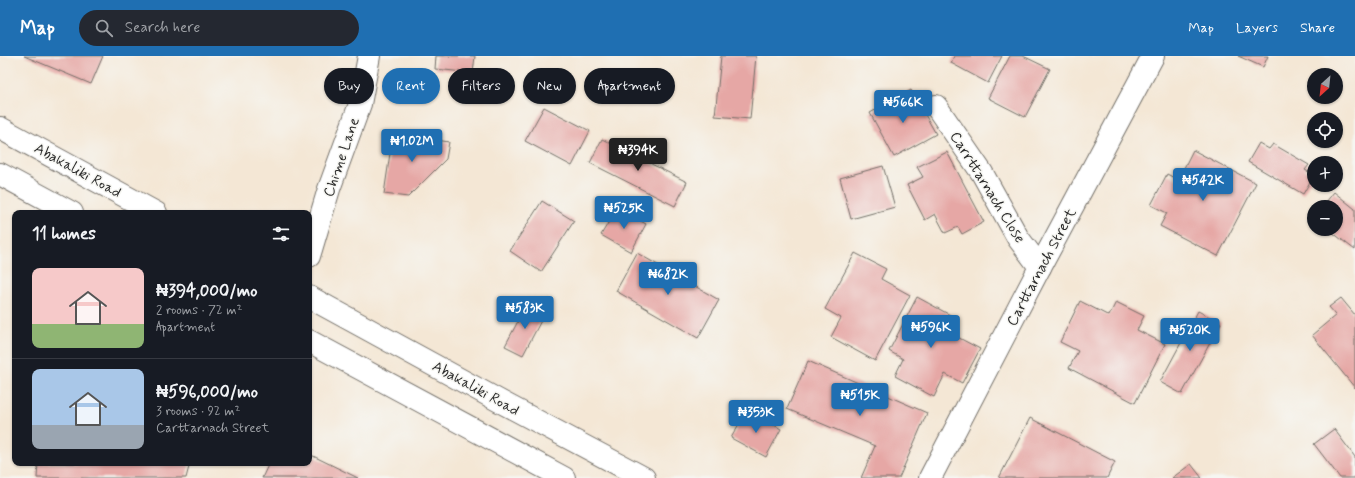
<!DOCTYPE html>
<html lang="en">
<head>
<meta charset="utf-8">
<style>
	:root { --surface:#171b24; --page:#242831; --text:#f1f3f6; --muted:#9ea1a6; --line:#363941; --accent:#1f6fb2 }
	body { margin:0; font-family:Mynerve,sans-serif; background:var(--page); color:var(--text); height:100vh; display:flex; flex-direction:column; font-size:15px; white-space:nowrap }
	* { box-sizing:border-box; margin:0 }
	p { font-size:13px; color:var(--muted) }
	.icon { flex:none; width:22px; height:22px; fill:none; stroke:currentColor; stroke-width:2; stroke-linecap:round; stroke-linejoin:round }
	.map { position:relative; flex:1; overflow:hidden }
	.panel { position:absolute; left:12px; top:154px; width:300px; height:256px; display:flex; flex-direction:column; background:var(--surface); border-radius:8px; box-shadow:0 1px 3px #0004 }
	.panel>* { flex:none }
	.hud { position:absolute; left:324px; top:12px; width:380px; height:36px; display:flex; gap:8px }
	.needle { width:26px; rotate:207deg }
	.controls { position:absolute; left:1307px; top:12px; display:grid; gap:8px }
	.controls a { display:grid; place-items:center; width:36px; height:36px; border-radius:50%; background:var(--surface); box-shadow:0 1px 3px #0004; font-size:20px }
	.price { position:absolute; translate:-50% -34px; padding:0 9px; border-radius:4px; background:var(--accent); color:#fff; font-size:13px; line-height:26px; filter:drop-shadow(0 1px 2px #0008) }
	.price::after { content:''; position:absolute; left:50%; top:24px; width:12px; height:9px; margin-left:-6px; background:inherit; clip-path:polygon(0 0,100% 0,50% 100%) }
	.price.active { background:#222; color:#fff }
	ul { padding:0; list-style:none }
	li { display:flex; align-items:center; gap:12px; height:100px; padding:0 20px }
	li+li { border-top:1px solid var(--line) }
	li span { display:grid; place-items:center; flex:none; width:112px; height:80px; border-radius:8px; color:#555 }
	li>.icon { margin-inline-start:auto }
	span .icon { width:48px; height:48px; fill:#fffc; stroke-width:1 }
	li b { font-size:17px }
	h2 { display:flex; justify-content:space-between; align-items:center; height:48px; padding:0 20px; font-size:17px }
	.pill { padding:0 14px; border-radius:18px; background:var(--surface); box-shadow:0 1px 3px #0004; font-size:14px; line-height:36px }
	.pill.active { background:var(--accent); color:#fff }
	header { display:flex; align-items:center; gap:24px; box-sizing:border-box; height:56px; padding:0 20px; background:var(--accent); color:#fff }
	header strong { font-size:19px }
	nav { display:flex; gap:22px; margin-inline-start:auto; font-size:14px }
	.search { width:280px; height:36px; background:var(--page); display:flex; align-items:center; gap:10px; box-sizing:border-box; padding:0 14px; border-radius:22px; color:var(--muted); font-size:15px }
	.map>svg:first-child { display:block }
	.building { fill:#e6a7a5 }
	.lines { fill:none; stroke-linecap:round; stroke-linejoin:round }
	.minor-casing { stroke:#716d66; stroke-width:24 }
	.primary-casing { stroke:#716d66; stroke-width:24 }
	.minor { stroke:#fff; stroke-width:22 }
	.primary { stroke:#fff; stroke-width:22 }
	.labels { text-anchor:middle; stroke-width:3; stroke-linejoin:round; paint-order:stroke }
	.street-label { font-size:15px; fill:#2b2b2b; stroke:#f6f6f2 }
</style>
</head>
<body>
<header>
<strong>Map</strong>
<div class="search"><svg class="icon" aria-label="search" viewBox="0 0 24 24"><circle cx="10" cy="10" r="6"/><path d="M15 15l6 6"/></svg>Search here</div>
<nav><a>Map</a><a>Layers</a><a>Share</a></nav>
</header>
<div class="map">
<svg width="1355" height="422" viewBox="0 0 1355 422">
	<rect width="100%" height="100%" fill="#f6f6f2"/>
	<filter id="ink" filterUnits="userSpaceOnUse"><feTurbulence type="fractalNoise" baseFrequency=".025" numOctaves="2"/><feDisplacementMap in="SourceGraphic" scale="8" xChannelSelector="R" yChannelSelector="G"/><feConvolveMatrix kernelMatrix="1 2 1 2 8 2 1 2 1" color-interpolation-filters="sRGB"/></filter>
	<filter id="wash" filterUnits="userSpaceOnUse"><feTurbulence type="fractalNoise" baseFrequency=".012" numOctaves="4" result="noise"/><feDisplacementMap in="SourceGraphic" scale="16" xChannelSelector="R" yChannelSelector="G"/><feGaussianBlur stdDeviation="0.9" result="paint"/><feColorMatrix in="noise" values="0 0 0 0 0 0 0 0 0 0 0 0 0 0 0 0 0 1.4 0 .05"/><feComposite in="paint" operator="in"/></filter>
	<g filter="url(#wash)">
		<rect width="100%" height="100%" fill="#f4e7d5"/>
		<g id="blocks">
			<!-- building -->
			<g class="building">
				<polygon points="24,0 103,0 91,28"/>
				<polygon points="436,0 475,0 473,17 435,13"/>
				<polygon points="721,0 756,0 750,63 715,60"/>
				<polygon points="954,0 1002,0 988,27 951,7"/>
				<polygon points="1010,0 1023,0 1050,13 1025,61 988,42"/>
				<polygon points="1238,0 1268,0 1263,11"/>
				<polygon points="911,34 936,78 894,101 870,57"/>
				<polygon points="544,51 590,75 572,110 525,85"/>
				<polygon points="393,77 449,86 446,103 408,141 384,138"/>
				<polygon points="602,83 687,126 675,150 590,107"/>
				<polygon points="1259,87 1269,93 1273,88 1309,109 1305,114 1314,119 1303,138 1248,106"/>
				<polygon points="1193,94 1256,127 1218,200 1160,170 1167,157 1151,149 1167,118 1178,124"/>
				<polygon points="947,96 984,166 962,178 958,171 945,177 935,158 925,164 907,129 923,121 917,111"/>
				<polygon points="883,110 895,151 851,163 840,122"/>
				<polygon points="1334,136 1355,153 1355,194 1328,173 1336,173 1336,151 1322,151"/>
				<polygon points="542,145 574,165 541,216 510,195"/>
				<polygon points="617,152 646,168 631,196 601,179"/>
				<polygon points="637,197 719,244 698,282 616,235"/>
				<polygon points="855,197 886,213 881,223 910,239 875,305 831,281 841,262 825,253"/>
				<polygon points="917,241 952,260 944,274 980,293 962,327 945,318 934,341 895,320 903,303 889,295"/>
				<polygon points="1341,242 1355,259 1355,332 1312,279 1336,259 1329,251"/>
				<polygon points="1080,245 1109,260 1116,246 1144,260 1137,274 1165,288 1135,347 1069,312 1078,295 1060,286"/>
				<polygon points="527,248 545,257 523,299 505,290"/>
				<polygon points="1198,255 1221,267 1182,338 1160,326"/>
				<polygon points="808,305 927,357 899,422 861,422 875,390 787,353"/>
				<polygon points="747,354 781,373 766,401 731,382"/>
				<polygon points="1030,362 1115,406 1107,422 999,422"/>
				<polygon points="1334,373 1355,401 1355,422 1340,422 1314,388"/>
				<polygon points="309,398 358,422 262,422 269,407 309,407"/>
				<polygon points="38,407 190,407 186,422 37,422"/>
				<polygon points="1191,408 1202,422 1172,422"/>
			</g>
		</g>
	</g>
	<g filter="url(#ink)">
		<use href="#blocks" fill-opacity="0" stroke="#716d66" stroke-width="1"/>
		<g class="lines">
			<defs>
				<g id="minor">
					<polyline points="936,50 982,117 1018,182 1040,211"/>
					<polyline points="309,200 329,133 360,48 369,0"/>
					<polyline points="930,422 1040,211 1153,0"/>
				</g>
				<g id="primary">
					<polyline points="0,72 156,157"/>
					<polyline points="0,118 72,157"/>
					<polyline points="309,241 503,347 644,422"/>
					<polyline points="309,285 564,422"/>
				</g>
			</defs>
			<!-- minor casing -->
			<use href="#minor" class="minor-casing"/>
			<!-- primary casing -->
			<use href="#primary" class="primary-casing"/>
			<!-- minor -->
			<use href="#minor" class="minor"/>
			<!-- primary -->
			<use href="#primary" class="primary"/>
		</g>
	</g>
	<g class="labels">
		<!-- street labels -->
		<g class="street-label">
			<text transform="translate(341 101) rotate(-71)" y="5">Chime Lane</text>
			<text transform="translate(78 114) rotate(29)" y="5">Abakaliki Road</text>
			<text transform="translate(988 131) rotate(58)" y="5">Carrttarnach Close</text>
			<text transform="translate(1041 211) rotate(-62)" y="5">Carttarnach Street</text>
			<text transform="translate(476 332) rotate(29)" y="5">Abakaliki Road</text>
		</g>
	</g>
</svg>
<div class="controls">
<a><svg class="needle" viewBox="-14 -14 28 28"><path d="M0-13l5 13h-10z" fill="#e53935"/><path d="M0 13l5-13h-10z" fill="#9ea1a6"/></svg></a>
<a><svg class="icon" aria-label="locate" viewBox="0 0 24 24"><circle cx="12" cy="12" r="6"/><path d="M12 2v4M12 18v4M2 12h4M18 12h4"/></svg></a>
<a>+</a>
<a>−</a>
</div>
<b class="price" style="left:903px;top:68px">₦566K</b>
<b class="price" style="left:412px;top:107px">₦1.02M</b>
<b class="price active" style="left:638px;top:116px">₦394K</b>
<b class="price" style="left:1203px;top:146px">₦542K</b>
<b class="price" style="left:624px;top:174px">₦525K</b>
<b class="price" style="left:668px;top:240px">₦682K</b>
<b class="price" style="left:525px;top:274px">₦583K</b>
<b class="price" style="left:931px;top:293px">₦596K</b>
<b class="price" style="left:1190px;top:296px">₦520K</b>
<b class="price" style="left:860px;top:361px">₦515K</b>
<b class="price" style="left:756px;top:378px">₦353K</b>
<div class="hud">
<a class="pill">Buy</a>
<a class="pill active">Rent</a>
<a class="pill">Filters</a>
<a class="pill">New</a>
<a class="pill">Apartment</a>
</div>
<section class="panel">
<h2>11 homes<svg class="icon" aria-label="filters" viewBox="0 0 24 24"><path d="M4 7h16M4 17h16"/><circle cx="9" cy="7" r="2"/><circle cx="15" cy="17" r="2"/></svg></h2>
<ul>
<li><span style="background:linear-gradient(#f6c9c9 70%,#8fb573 0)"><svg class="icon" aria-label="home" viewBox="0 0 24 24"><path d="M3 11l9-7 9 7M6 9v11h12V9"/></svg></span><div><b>₦394,000/mo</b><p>2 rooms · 72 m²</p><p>Apartment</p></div></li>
<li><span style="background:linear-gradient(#a9c7e8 70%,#9aa5b1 0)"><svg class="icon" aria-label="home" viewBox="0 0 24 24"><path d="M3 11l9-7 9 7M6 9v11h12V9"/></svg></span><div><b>₦596,000/mo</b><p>3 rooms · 92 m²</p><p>Carttarnach Street</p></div></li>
</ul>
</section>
</div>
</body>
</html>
